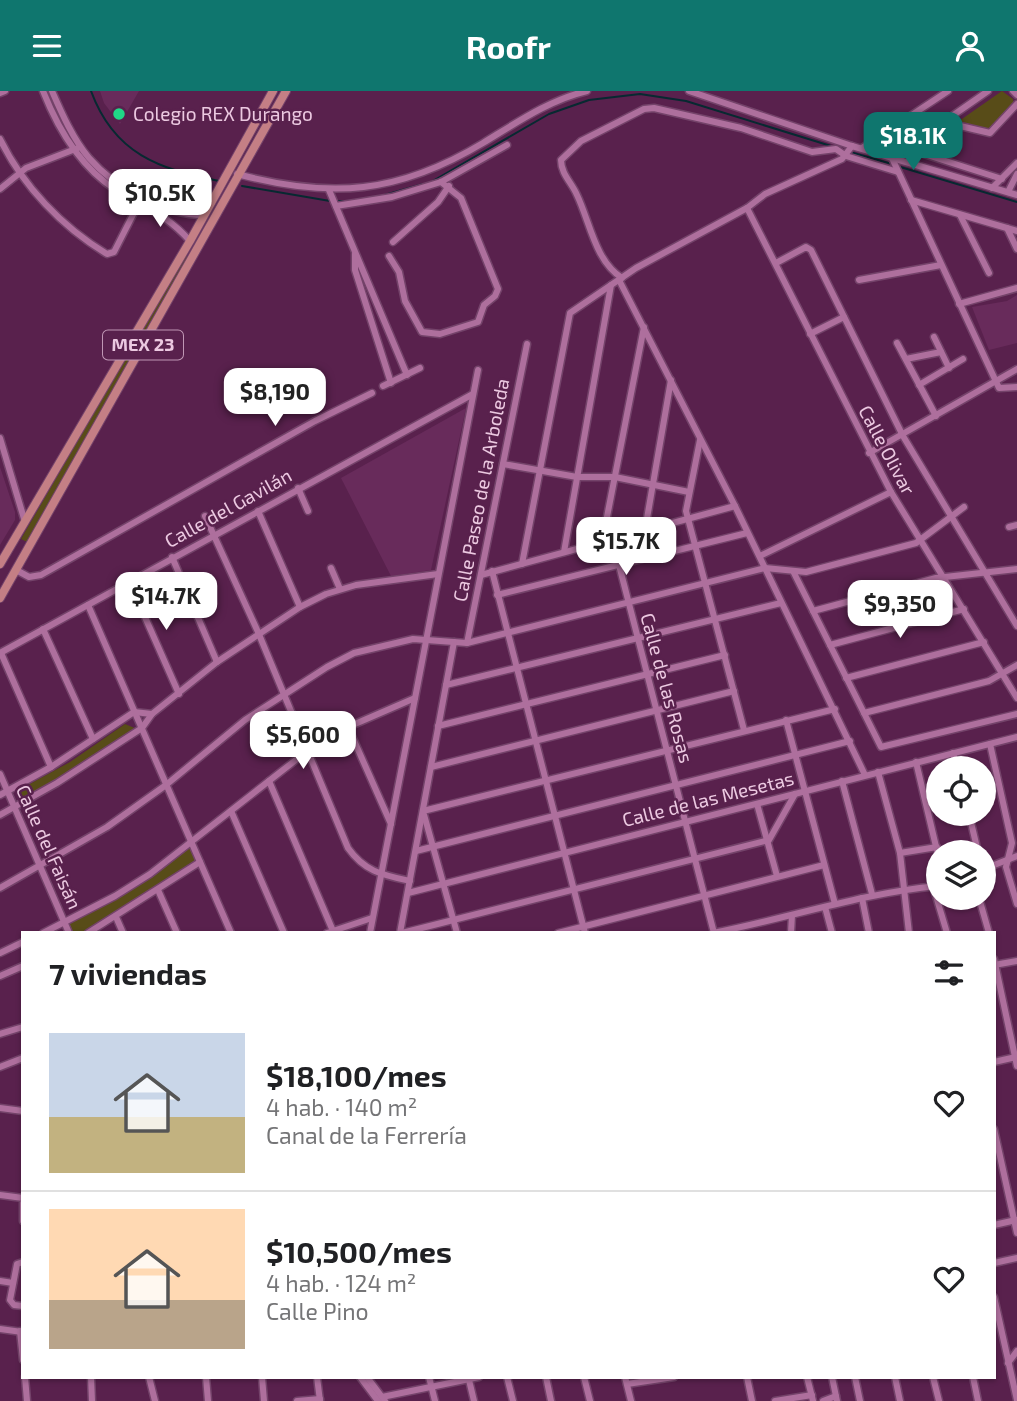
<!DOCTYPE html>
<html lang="es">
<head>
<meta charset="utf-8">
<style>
	:root { --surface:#fff; --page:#f2f2f2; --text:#202124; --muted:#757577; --line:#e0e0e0; --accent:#0f766e }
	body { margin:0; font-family:"Exo 2",sans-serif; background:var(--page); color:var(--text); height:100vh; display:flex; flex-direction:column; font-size:26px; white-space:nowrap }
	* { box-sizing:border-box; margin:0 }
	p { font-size:23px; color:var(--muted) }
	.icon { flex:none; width:38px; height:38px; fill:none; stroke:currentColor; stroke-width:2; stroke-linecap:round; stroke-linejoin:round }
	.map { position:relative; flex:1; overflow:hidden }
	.drawer { position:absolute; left:21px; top:840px; width:975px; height:448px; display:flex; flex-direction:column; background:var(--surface); border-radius:0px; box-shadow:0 2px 5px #0004 }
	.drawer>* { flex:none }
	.controls { position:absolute; left:926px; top:665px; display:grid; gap:14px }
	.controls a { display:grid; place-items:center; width:70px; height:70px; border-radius:50%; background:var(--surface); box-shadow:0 2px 5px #0004; font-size:35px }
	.price { position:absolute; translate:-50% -60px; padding:0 16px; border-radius:14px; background:#fff; color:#222; font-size:23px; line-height:46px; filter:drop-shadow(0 2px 4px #0008) }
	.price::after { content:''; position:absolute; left:50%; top:42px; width:21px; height:16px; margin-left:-10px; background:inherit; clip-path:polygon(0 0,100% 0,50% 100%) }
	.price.current { background:var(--accent); color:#fff }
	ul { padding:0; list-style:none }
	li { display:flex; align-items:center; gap:21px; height:175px; padding:0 28px }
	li+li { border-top:2px solid var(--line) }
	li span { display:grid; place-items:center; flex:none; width:196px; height:140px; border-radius:0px; color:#555 }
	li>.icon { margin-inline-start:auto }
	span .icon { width:84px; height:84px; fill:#fffc; stroke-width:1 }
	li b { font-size:30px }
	h2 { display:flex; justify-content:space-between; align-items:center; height:84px; padding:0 28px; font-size:30px }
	header { display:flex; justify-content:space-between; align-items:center; height:91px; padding:0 28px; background:var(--accent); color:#fff; font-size:32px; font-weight:700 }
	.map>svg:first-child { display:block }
	.built { fill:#682b5b }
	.green { fill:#584c18 }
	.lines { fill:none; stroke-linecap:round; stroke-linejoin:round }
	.stream { stroke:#072931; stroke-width:2 }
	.minor-casing { stroke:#74436a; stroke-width:9 }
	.major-casing { stroke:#74436a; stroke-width:10 }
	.minor { stroke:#ae6f9d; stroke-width:6 }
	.major { stroke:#c47f85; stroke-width:8 }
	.poi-dot { fill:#20d887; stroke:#59214d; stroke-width:2.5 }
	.labels { text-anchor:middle; stroke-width:5; stroke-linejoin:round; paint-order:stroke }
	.shield { fill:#59214d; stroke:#c097b5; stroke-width:2 }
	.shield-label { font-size:18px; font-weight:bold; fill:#ecc9e1 }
	.poi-label { font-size:19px; fill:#ecc9e1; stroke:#59214d; text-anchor:start }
	.street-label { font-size:19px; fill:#ecc9e1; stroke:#59214d }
</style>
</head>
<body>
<header><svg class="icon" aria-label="menu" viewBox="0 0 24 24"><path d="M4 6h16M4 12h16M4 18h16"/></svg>Roofr<svg class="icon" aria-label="person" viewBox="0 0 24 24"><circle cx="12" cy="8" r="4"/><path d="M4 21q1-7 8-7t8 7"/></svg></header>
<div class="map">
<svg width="1017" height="1310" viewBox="0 0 1017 1310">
	<rect width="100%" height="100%" fill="#59214d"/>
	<!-- built -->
	<g class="built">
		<polygon points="100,0 139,0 120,33 104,12"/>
		<polygon points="1017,204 1017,252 989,259 972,216 1007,210"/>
		<polygon points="466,317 431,479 391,485 341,387"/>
		<polygon points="0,376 15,421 15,429 0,454"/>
	</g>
	<!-- green -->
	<g class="green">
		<polygon points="1002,0 1013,8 1014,16 990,39 959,30"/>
		<polygon points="185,164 190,167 27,451 21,448"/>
		<polygon points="125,633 137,638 76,680 20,711 15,701 70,671"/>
		<polygon points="192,753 199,772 87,842 69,842 65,831 130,798"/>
	</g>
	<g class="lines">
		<!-- stream -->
		<g class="stream">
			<path d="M91 0C114 63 159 78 219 90"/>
			<polyline points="850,61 892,73"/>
			<polyline points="897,75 1017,111"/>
			<polyline points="431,91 549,23 589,9 640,3 686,10 831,55"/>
			<polyline points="242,95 330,110"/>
			<polyline points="381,105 423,93"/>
			<polyline points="336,110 348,110"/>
		</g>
		<defs>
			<g id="minor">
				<path d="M43 0C58 38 80 76 116 99 146 118 165 122 190 150"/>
				<path d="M52 0C62 23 73 48 89 67 115 97 164 124 204 124"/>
				<polyline points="689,0 852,55 1017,104"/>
				<polyline points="1013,0 1017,4"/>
				<polyline points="0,2 5,0"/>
				<polyline points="943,31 990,42 1017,13"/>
				<polyline points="929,41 988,0"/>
				<path d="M0 48C23 95 62 136 107 163L114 161 142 106"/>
				<polyline points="877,48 1002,88"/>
				<polyline points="862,57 948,0"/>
				<polyline points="891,65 999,297 1017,296"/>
				<path d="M237 83C331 108 398 103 483 52 516 32 549 9 587 0"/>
				<polyline points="992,97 1017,72"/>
				<polyline points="0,98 26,77 78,57"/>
				<polyline points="329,99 407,284"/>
				<polyline points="1008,101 1017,83"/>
				<polyline points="911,109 1017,140"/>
				<polyline points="336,115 392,106 441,91 507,54"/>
				<polyline points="747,117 891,401 1017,607"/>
				<polyline points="960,124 989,182"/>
				<polyline points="1007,137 1017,158"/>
				<polyline points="393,151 438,111 449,95"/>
				<polyline points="355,163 355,179 391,292"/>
				<polyline points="389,165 399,181 405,210 422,241 440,243 478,231 484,214 495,205 498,198 461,107 441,91"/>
				<polyline points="776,172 806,156 811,159 903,345 1017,535"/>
				<path d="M622 187C595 170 590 131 577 104 572 92 561 83 561 69L581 50 644 18 654 17 741 37 812 61 836 58 846 65 898 81"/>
				<polyline points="619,189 735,415 865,684"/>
				<polyline points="859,189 941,174"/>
				<polyline points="959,213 1017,197"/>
				<polyline points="644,236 606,431 606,440 619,474 714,842"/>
				<polyline points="810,243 844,226"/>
				<polyline points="934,246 949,277"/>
				<polyline points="897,252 936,325"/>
				<polyline points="906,268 941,261"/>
				<polyline points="919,294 963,268"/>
				<polyline points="383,295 420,277"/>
				<polyline points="0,347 25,431"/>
				<polyline points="700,349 686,420 744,639"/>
				<polyline points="869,362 1017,278"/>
				<polyline points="503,373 577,386 615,386 689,401"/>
				<polyline points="298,397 308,420"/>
				<polyline points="258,420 300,516"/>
				<path d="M205 425 258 541 348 757C365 781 383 784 410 790"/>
				<polyline points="1009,436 1017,434"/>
				<polyline points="645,439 671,289"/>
				<polyline points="564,461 611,194"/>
				<polyline points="760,465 891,401"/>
				<polyline points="172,466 217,571"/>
				<polyline points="522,473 570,222 636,177 747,117 765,103 842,68 852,55"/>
				<polyline points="331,477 340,498"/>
				<polyline points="18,480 29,486 41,484 315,330 372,302"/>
				<polyline points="492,480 585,842"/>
				<polyline points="794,482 881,656 1017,623"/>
				<polyline points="481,484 735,415"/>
				<polyline points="129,490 179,603"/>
				<polyline points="497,504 747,442"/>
				<polyline points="88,514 231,842"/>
				<polyline points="813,520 936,487 1017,478"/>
				<polyline points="43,538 93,648"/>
				<polyline points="467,552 527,253"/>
				<polyline points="830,554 964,518"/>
				<polyline points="0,562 473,303"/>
				<polyline points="1,562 51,676"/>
				<polyline points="846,587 984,551"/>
				<polyline points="446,594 781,512"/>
				<polyline points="864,622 989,590 1017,574"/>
				<polyline points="786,629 835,813"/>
				<polyline points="438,635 725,564"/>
				<polyline points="348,636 391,733"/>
				<polyline points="990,653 1012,752 1006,776 1017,813"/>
				<polyline points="953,662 957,677"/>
				<polyline points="916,671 938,764"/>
				<polyline points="431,676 734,600"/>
				<polyline points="878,681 900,762 909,842"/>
				<polyline points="0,683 69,842"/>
				<polyline points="269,690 333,840"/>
				<polyline points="842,690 872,803"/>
				<polyline points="0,704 51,676 134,621 152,623"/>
				<polyline points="757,713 777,785"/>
				<polyline points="231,720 284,842"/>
				<polyline points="969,723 978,761"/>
				<polyline points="0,724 57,692 142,637 152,623 217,571 300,516 326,503 356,494 438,483"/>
				<polyline points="416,760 850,650"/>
				<polyline points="900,762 937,756"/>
				<polyline points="984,778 1017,765"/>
				<polyline points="933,795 947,842"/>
				<polyline points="0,797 107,736 166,694 245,629 327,576 354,562 413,548 467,552 765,477 806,481 916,452 964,416"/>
				<polyline points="158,799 177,842"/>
				<polyline points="408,802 1017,646"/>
				<polyline points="862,807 869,842"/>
				<polyline points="979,807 989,842"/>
				<polyline points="825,816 832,842"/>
				<polyline points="116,826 123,842"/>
				<polyline points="43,842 115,805 150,783 306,661 348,636 415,607"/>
				<polyline points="88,842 200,771"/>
				<polyline points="327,842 372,827"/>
				<polyline points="370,842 478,279"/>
				<polyline points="400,842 454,551"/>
				<polyline points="402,842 769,749 795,703"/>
				<polyline points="457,842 423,720 835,618"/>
				<polyline points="558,842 824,774"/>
				<path d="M713 842C789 827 862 802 938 795"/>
				<polyline points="791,842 792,824"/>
				<polyline points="0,862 23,851"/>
				<polyline points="994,868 1017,975"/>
				<polyline points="994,874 1017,870"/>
				<polyline points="0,885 23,875"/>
				<polyline points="0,943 23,936"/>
				<polyline points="994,971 1016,966"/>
				<polyline points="0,976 23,967"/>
				<polyline points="0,1017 23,1020"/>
				<polyline points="994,1038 1017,1142"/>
				<polyline points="0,1104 23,1107"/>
				<polyline points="23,1112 23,1130"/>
				<polyline points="994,1134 1016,1129"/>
				<polyline points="23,1171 17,1173 10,1209 14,1214 23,1215"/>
				<polyline points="994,1172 1017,1167"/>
				<polyline points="0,1190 13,1192"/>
				<polyline points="994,1206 1017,1309"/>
				<polyline points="0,1238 22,1241"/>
				<polyline points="20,1240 23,1269"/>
				<polyline points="1008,1272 1017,1260"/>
				<polyline points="25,1286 27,1310"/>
				<polyline points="91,1286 92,1310"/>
				<polyline points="149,1286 155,1310"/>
				<polyline points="206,1286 208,1310"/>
				<polyline points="262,1286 264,1310"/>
				<polyline points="317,1286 320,1310"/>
				<polyline points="360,1286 378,1310"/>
				<polyline points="367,1286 385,1310"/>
				<polyline points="429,1286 435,1310"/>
				<polyline points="507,1286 513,1310"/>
				<polyline points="546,1286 551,1310"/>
				<polyline points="584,1286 590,1310"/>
				<polyline points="625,1286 631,1310"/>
				<polyline points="747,1286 752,1310"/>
				<polyline points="807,1286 813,1310"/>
				<polyline points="832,1286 837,1310"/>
				<polyline points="855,1286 860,1310"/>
				<polyline points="895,1286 900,1310"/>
				<polyline points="933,1286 939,1310"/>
				<polyline points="973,1286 978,1310"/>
				<polyline points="469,1289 474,1310"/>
				<polyline points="627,1293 674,1286"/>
				<polyline points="382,1306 479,1286"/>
				<polyline points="297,1310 320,1308"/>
				<polyline points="775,1310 812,1304"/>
				<polyline points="823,1310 836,1305"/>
			</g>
			<g id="major">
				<polyline points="0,473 190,150 273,0"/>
				<polyline points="0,507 286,0"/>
			</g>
		</defs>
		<!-- minor casing -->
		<use href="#minor" class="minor-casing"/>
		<!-- major casing -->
		<use href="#major" class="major-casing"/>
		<!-- minor -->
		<use href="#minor" class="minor"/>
		<!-- major -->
		<use href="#major" class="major"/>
	</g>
	<!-- markers -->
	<circle class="poi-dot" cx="119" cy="23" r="7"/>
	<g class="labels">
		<!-- shield labels -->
		<rect class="shield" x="103" y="239.5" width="80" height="29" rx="5"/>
		<g class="shield-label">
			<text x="143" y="260">MEX 23</text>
		</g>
		<!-- poi labels -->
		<g class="poi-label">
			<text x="133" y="30">Colegio REX Durango</text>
		</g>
		<!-- street labels -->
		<g class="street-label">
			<text transform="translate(887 359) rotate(62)" y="7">Calle Olivar</text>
			<text transform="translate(481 399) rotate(-79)" y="7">Calle Paseo de la Arboleda</text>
			<text transform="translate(228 417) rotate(-29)" y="7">Calle del Gavilán</text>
			<text transform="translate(667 597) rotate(75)" y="7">Calle de las Rosas</text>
			<text transform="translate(708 708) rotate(-14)" y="7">Calle de las Mesetas</text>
			<text transform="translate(49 756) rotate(66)" y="7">Calle del Faisán</text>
		</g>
	</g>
</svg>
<div class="controls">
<a><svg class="icon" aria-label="locate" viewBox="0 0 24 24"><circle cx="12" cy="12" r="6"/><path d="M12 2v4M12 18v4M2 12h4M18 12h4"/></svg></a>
<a><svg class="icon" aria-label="layers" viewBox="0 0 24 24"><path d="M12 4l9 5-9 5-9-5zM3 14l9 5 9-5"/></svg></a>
</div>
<b class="price current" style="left:913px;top:81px">$18.1K</b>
<b class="price" style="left:160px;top:138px">$10.5K</b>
<b class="price" style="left:275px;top:337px">$8,190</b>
<b class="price" style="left:626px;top:486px">$15.7K</b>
<b class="price" style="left:166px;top:541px">$14.7K</b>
<b class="price" style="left:900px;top:549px">$9,350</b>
<b class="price" style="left:303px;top:680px">$5,600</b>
<section class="drawer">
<h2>7 viviendas<svg class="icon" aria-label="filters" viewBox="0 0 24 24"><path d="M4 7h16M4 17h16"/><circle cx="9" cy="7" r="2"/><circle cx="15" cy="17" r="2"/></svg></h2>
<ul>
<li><span style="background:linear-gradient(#c9d6e8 60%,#c2b280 0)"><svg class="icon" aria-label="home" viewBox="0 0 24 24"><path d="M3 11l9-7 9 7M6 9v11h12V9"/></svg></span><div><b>$18,100/mes</b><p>4 hab. · 140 m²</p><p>Canal de la Ferrería</p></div><svg class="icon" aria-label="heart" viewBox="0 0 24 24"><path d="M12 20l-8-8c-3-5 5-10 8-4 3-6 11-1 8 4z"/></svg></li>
<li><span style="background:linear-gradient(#ffd9b3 65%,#b9a48a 0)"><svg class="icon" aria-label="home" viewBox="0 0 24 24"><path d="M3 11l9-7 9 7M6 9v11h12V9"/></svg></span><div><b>$10,500/mes</b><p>4 hab. · 124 m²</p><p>Calle Pino</p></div><svg class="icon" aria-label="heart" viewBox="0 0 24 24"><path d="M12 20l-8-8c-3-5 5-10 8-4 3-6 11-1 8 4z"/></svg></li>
</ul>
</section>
</div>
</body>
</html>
